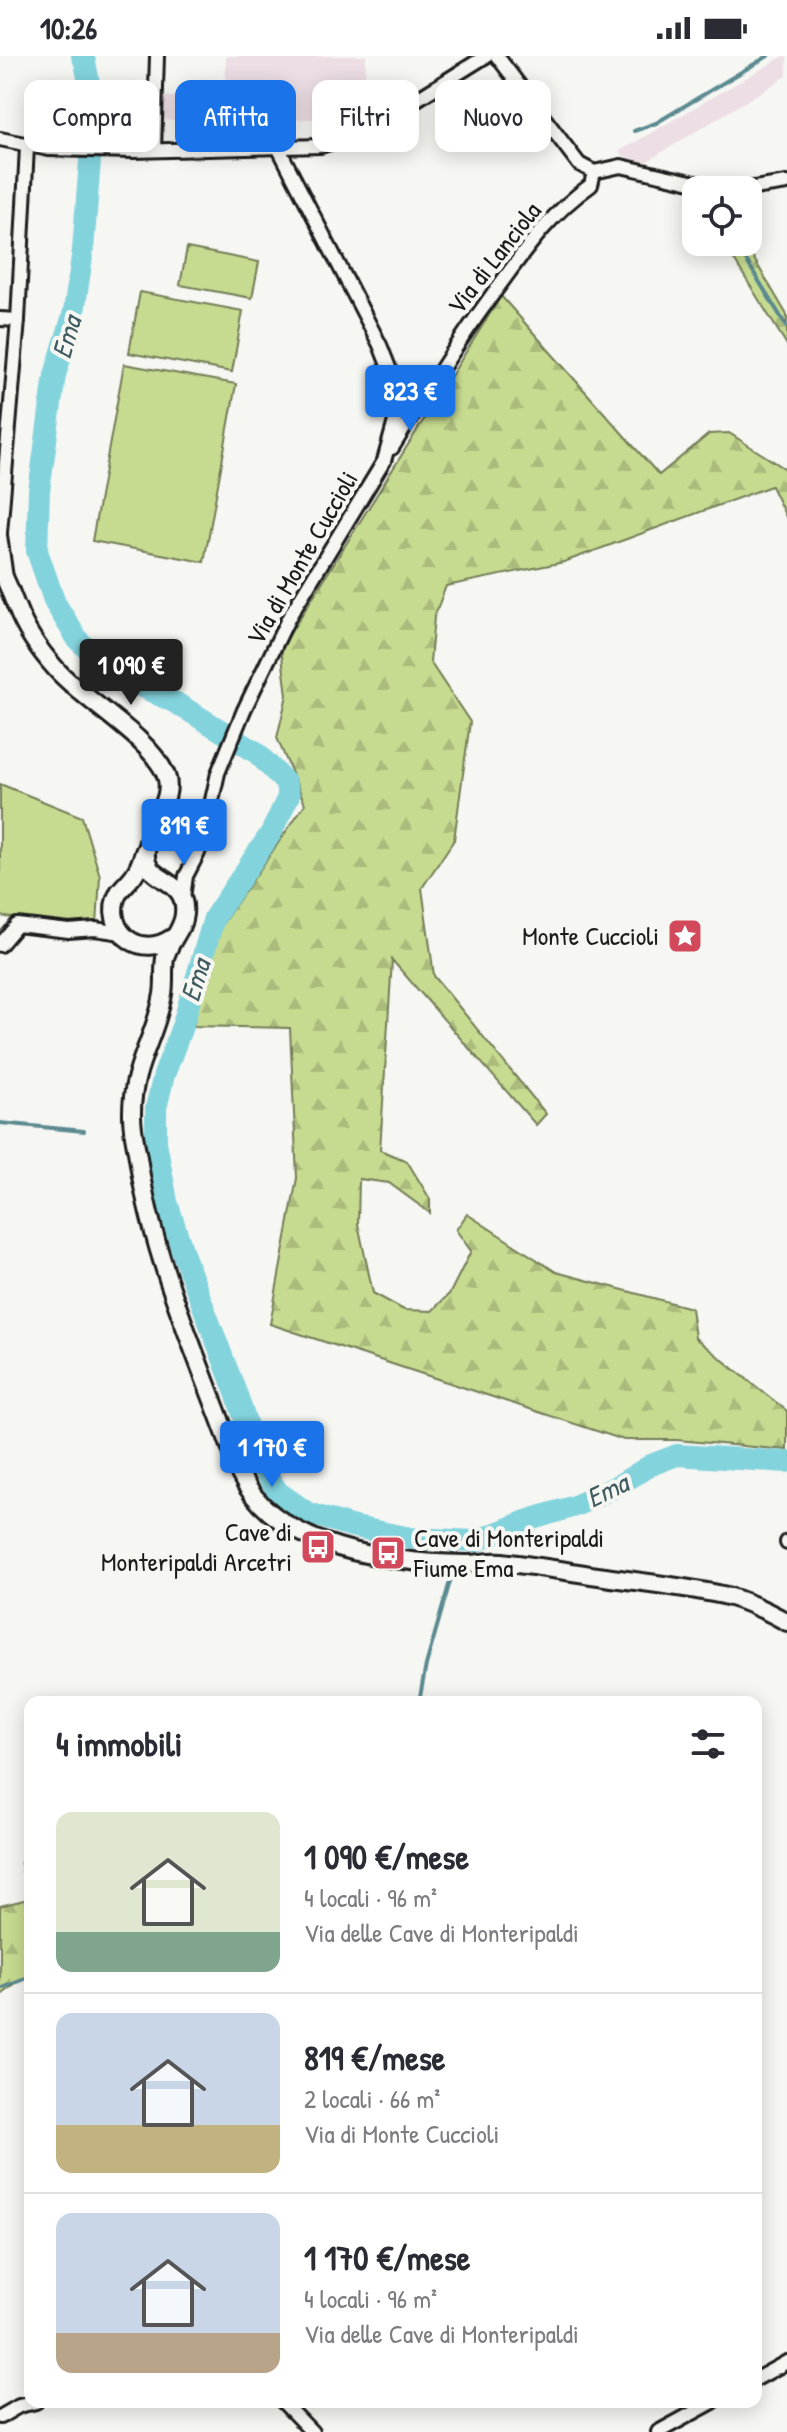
<!DOCTYPE html>
<html lang="it">
<head>
<meta charset="utf-8">
<style>
	:root { --surface:#fff; --page:#f7f7f7; --text:#2b2b33; --muted:#7c7c81; --line:#e1e1e2; --accent:#1a73e8 }
	body { margin:0; font-family:"Patrick Hand",sans-serif; background:var(--page); color:var(--text); height:100vh; display:flex; flex-direction:column; font-size:30px; white-space:nowrap }
	* { box-sizing:border-box; margin:0 }
	p { font-size:26px; color:var(--muted) }
	.icon { flex:none; width:44px; height:44px; fill:none; stroke:currentColor; stroke-width:2; stroke-linecap:round; stroke-linejoin:round }
	.map { position:relative; flex:1; overflow:hidden }
	.details { position:absolute; left:24px; top:1640px; width:738px; height:712px; display:flex; flex-direction:column; background:var(--surface); border-radius:16px; box-shadow:0 4px 20px #0003 }
	.details>* { flex:none }
	.banner { position:absolute; left:24px; top:24px; width:740px; height:72px; display:flex; gap:16px }
	.controls { position:absolute; left:682px; top:120px; display:grid; gap:16px }
	.controls a { display:grid; place-items:center; width:80px; height:80px; border-radius:16px; background:var(--surface); box-shadow:0 4px 20px #0003; font-size:40px }
	.price { position:absolute; translate:-50% -68px; padding:0 18px; border-radius:8px; background:var(--accent); color:#fff; font-size:26px; line-height:52px; filter:drop-shadow(0 2px 4px #0008) }
	.price::after { content:''; position:absolute; left:50%; top:48px; width:24px; height:18px; margin-left:-12px; background:inherit; clip-path:polygon(0 0,100% 0,50% 100%) }
	.price.selected { background:#222; color:#fff }
	ul { padding:0; list-style:none }
	li { display:flex; align-items:center; gap:24px; height:200px; padding:0 32px }
	li+li { border-top:2px solid var(--line) }
	li span { display:grid; place-items:center; flex:none; width:224px; height:160px; border-radius:16px; color:#555 }
	li>.icon { margin-inline-start:auto }
	span .icon { width:96px; height:96px; fill:#fffc; stroke-width:1 }
	li b { font-size:34px }
	h2 { display:flex; justify-content:space-between; align-items:center; height:96px; padding:0 32px; font-size:34px }
	.pill { padding:0 28px; border-radius:16px; background:var(--surface); box-shadow:0 4px 20px #0003; font-size:28px; line-height:72px }
	.pill.selected { background:var(--accent); color:#fff }
	.status { display:flex; justify-content:space-between; align-items:center; height:56px; padding:0 40px; background:var(--surface); direction:ltr }
	.status svg { height:22px; fill:currentColor }
	.map>svg:first-child { display:block }
	.built { fill:#ecdee4 }
	.grass { fill:#c7db90; stroke:#727c56; stroke-width:2 }
	.forest { fill:url(#forest-firs); stroke:#727c56; stroke-width:2 }
	.lines { fill:none; stroke-linecap:round; stroke-linejoin:round }
	.stream { stroke:#5a8a90; stroke-width:4 }
	.river { stroke:#83d3dd; stroke-width:22 }
	.minor-casing { stroke:#1c1c1c; stroke-width:18 }
	.tertiary-casing { stroke:#1c1c1c; stroke-width:22 }
	.minor { stroke:#f6f6f2; stroke-width:12 }
	.tertiary { stroke:#f6f6f2; stroke-width:16 }
	.labels { text-anchor:middle; stroke-width:8; stroke-linejoin:round; paint-order:stroke }
	.street-label { font-size:26px; fill:#1c1c1c; stroke:#f6f6f2 }
	.poi-label { font-size:26px; fill:#1c1c1c; stroke:#f6f6f2; text-anchor:end }
	.water-label { font-size:28px; font-style:italic; fill:#405c60; stroke:#f6f6f2 }
</style>
</head>
<body>
<div class="status"><b>10:26</b><svg viewBox="0 0 49 12"><path d="M0 12V9h3v3zM5 12V6h3v6zM10 12V3h3v9zM15 12V0h3v12zM26 1h20v11H26zM47 4h2v5h-2z"/></svg></div>
<div class="map">
<svg width="787" height="2376" viewBox="0 0 787 2376">
	<defs>
		<pattern id="forest-firs" width="22" height="20" patternUnits="userSpaceOnUse" patternTransform="scale(2)"><rect width="22" height="20" fill="#c7db90"/><path d="M5 1l3.5 6h-7zM16 11l3.5 6h-7z" fill="#aabb7c"/></pattern>
	</defs>
	<rect width="100%" height="100%" fill="#f6f6f2"/>
	<filter id="ink" filterUnits="userSpaceOnUse"><feTurbulence type="fractalNoise" baseFrequency=".0125" numOctaves="2"/><feDisplacementMap in="SourceGraphic" scale="16" xChannelSelector="R" yChannelSelector="G"/><feConvolveMatrix kernelMatrix="1 2 1 2 8 2 1 2 1" color-interpolation-filters="sRGB"/></filter>
	<g filter="url(#ink)">
		<!-- built -->
		<g class="built">
			<polygon points="226,0 366,0 364,41 334,62 246,66 239,80 187,79 187,65 163,64 163,41 225,41"/>
			<polygon points="784,0 787,0 787,20 641,109 618,96"/>
		</g>
		<!-- grass -->
		<g class="grass">
			<polygon points="187,192 259,206 252,242 180,229"/>
			<polygon points="140,236 243,255 232,316 129,297"/>
			<polygon points="124,308 236,328 204,506 92,485"/>
			<polygon points="0,728 82,761 100,820 97,869 81,874 0,860"/>
		</g>
		<!-- forest -->
		<g class="forest">
			<polygon points="723,186 744,186 787,259 787,289"/>
			<polygon points="501,240 659,419 709,378 729,377 787,414 787,463 771,430 564,506 446,530 434,561 430,606 470,666 454,784 422,832 434,920 546,1058 536,1069 392,904 380,1094 407,1105 430,1143 430,1157 389,1127 359,1123 358,1168 373,1237 404,1254 432,1255 450,1237 471,1195 456,1174 467,1158 556,1216 691,1252 695,1282 787,1355 787,1394 677,1384 624,1384 270,1268 297,1122 290,972 193,970 214,880 305,748 277,682 287,639 281,592"/>
			<polygon points="21,1808 30,1814 30,1915 28,1919 0,1940 0,1850 28,1843"/>
		</g>
		<g class="lines">
			<!-- stream -->
			<g class="stream">
				<polyline points="634,75 656,67 768,0"/>
				<polyline points="735,186 787,271"/>
				<polyline points="0,1067 84,1075"/>
				<polyline points="144,1079 156,1079"/>
				<polyline points="452,1484 453,1498"/>
				<polyline points="419,1646 426,1609 451,1522"/>
				<polyline points="0,1933 30,1921"/>
			</g>
			<!-- river -->
			<polyline class="river" points="82,0 85,6 94,53 83,194 74,256 55,319 39,435 37,495 55,547 78,584 115,618 176,647 256,696 285,726 289,739 271,777 214,862 183,968 164,1019 156,1052 156,1086 167,1146 184,1200 238,1342 259,1407 278,1436 308,1457 350,1470 411,1482 476,1485 526,1465 575,1450 617,1430 651,1409 677,1399 787,1406"/>
			<defs>
				<g id="minor">
					<polyline points="497,0 579,108 594,116 621,110 713,131 741,134 787,127"/>
					<polyline points="0,83 49,93 133,95 321,90 366,75 486,0"/>
					<polyline points="154,94 157,0"/>
					<polyline points="0,263 18,264"/>
					<path d="M392 392C428 334 463 277 504 223 531 186 553 156 591 129L594 116"/>
					<polyline points="0,477 18,264 27,91"/>
					<polyline points="0,479 6,522"/>
					<polyline points="183,842 186,820 198,797 205,776 218,717 244,654 289,561 384,405 395,365 393,322 380,289 278,91"/>
					<polyline points="0,889 17,869 69,875 95,873 122,877"/>
					<polyline points="787,1486 787,1487"/>
					<polyline points="756,2323 787,2306"/>
					<polyline points="283,2346 312,2376"/>
					<polyline points="0,2361 19,2350 36,2346"/>
					<polyline points="658,2376 713,2346"/>
				</g>
				<g id="tertiary">
					<path d="M0 514C8 526 11 539 17 552 26 576 39 594 56 613 84 645 147 679 165 717 177 742 147 771 146 797 143 827 188 820 184 858 183 874 169 885 165 902 163 914 165 926 163 938 156 982 131 1010 132 1060 132 1076 137 1092 139 1108 156 1216 205 1316 240 1418 276 1494 392 1507 466 1508 478 1508 490 1505 502 1506 537 1510 571 1516 605 1521 646 1527 691 1531 731 1541 751 1547 769 1556 787 1566"/>
					<path d="M145 794C142 801 140 810 135 817 131 824 124 829 119 836 109 853 115 875 131 885 145 893 160 890 172 882"/>
				</g>
			</defs>
			<!-- minor casing -->
			<use href="#minor" class="minor-casing"/>
			<!-- tertiary casing -->
			<use href="#tertiary" class="tertiary-casing"/>
			<!-- minor -->
			<use href="#minor" class="minor"/>
			<!-- tertiary -->
			<use href="#tertiary" class="tertiary"/>
		</g>
	</g>
	<!-- icons -->
	<defs>
		<symbol id="sight-square" viewBox="-11 -11 22 22"><rect x="-9" y="-9" width="18" height="18" rx="4" fill="#d1495b" stroke="#f6f6f2"/><path d="M0-6L1.8-2.2L6-1.7L2.9 1.2L3.7 5.4L0 3.3L-3.7 5.4L-2.9 1.2L-6-1.7L-1.8-2.2Z" fill="#fff"/></symbol>
		<symbol id="bus-square" viewBox="-11 -11 22 22"><rect x="-9" y="-9" width="18" height="18" rx="4" fill="#d1495b" stroke="#f6f6f2"/><path d="M-5-6H5V4H4V6H2V4H-2V6H-4V4H-5ZM-3.5-4V0h7V-4ZM-3.5 1.2v1.5H-2V1.2ZM2 1.2v1.5H3.5V1.2Z" fill="#fff"/></symbol>
	</defs>
	<g fill-rule="evenodd">
		<use href="#sight-square" x="665" y="860" width="40" height="40"/>
		<use href="#bus-square" x="298" y="1471" width="40" height="40"/>
		<use href="#bus-square" x="368" y="1477" width="40" height="40"/>
	</g>
	<g class="labels">
		<!-- street labels -->
		<g class="street-label">
			<text transform="translate(494 202) rotate(-52)" y="9">Via di Lanciola</text>
			<text transform="translate(302 502) rotate(-60)" y="9">Via di Monte Cuccioli</text>
		</g>
		<!-- poi labels -->
		<g class="poi-label">
			<text x="659" y="889">Monte Cuccioli</text>
			<text x="292" y="1485">Cave di<tspan x="292" dy="30">Monteripaldi Arcetri</tspan></text>
			<text x="414" y="1491" text-anchor="start">Cave di Monteripaldi<tspan x="414" dy="30">Fiume Ema</tspan></text>
		</g>
		<!-- water labels -->
		<g class="water-label">
			<text transform="translate(66 281) rotate(-74)" y="10">Ema</text>
			<text transform="translate(195 924) rotate(-73)" y="10">Ema</text>
			<text transform="translate(607 1434) rotate(-26)" y="10">Ema</text>
		</g>
	</g>
</svg>
<div class="controls">
<a><svg class="icon" aria-label="locate" viewBox="0 0 24 24"><circle cx="12" cy="12" r="6"/><path d="M12 2v4M12 18v4M2 12h4M18 12h4"/></svg></a>
</div>
<b class="price" style="left:410px;top:377px">823 €</b>
<b class="price selected" style="left:131px;top:651px">1 090 €</b>
<b class="price" style="left:184px;top:811px">819 €</b>
<b class="price" style="left:272px;top:1433px">1 170 €</b>
<div class="banner">
<a class="pill">Compra</a>
<a class="pill selected">Affitta</a>
<a class="pill">Filtri</a>
<a class="pill">Nuovo</a>
</div>
<section class="details">
<h2>4 immobili<svg class="icon" aria-label="filters" viewBox="0 0 24 24"><path d="M4 7h16M4 17h16"/><circle cx="9" cy="7" r="2"/><circle cx="15" cy="17" r="2"/></svg></h2>
<ul>
<li><span style="background:linear-gradient(#dfe7d0 75%,#7fa58c 0)"><svg class="icon" aria-label="home" viewBox="0 0 24 24"><path d="M3 11l9-7 9 7M6 9v11h12V9"/></svg></span><div><b>1 090 €/mese</b><p>4 locali · 96 m²</p><p>Via delle Cave di Monteripaldi</p></div></li>
<li><span style="background:linear-gradient(#c9d6e8 70%,#c2b280 0)"><svg class="icon" aria-label="home" viewBox="0 0 24 24"><path d="M3 11l9-7 9 7M6 9v11h12V9"/></svg></span><div><b>819 €/mese</b><p>2 locali · 66 m²</p><p>Via di Monte Cuccioli</p></div></li>
<li><span style="background:linear-gradient(#c9d6e8 75%,#b9a48a 0)"><svg class="icon" aria-label="home" viewBox="0 0 24 24"><path d="M3 11l9-7 9 7M6 9v11h12V9"/></svg></span><div><b>1 170 €/mese</b><p>4 locali · 96 m²</p><p>Via delle Cave di Monteripaldi</p></div></li>
</ul>
</section>
</div>
</body>
</html>
